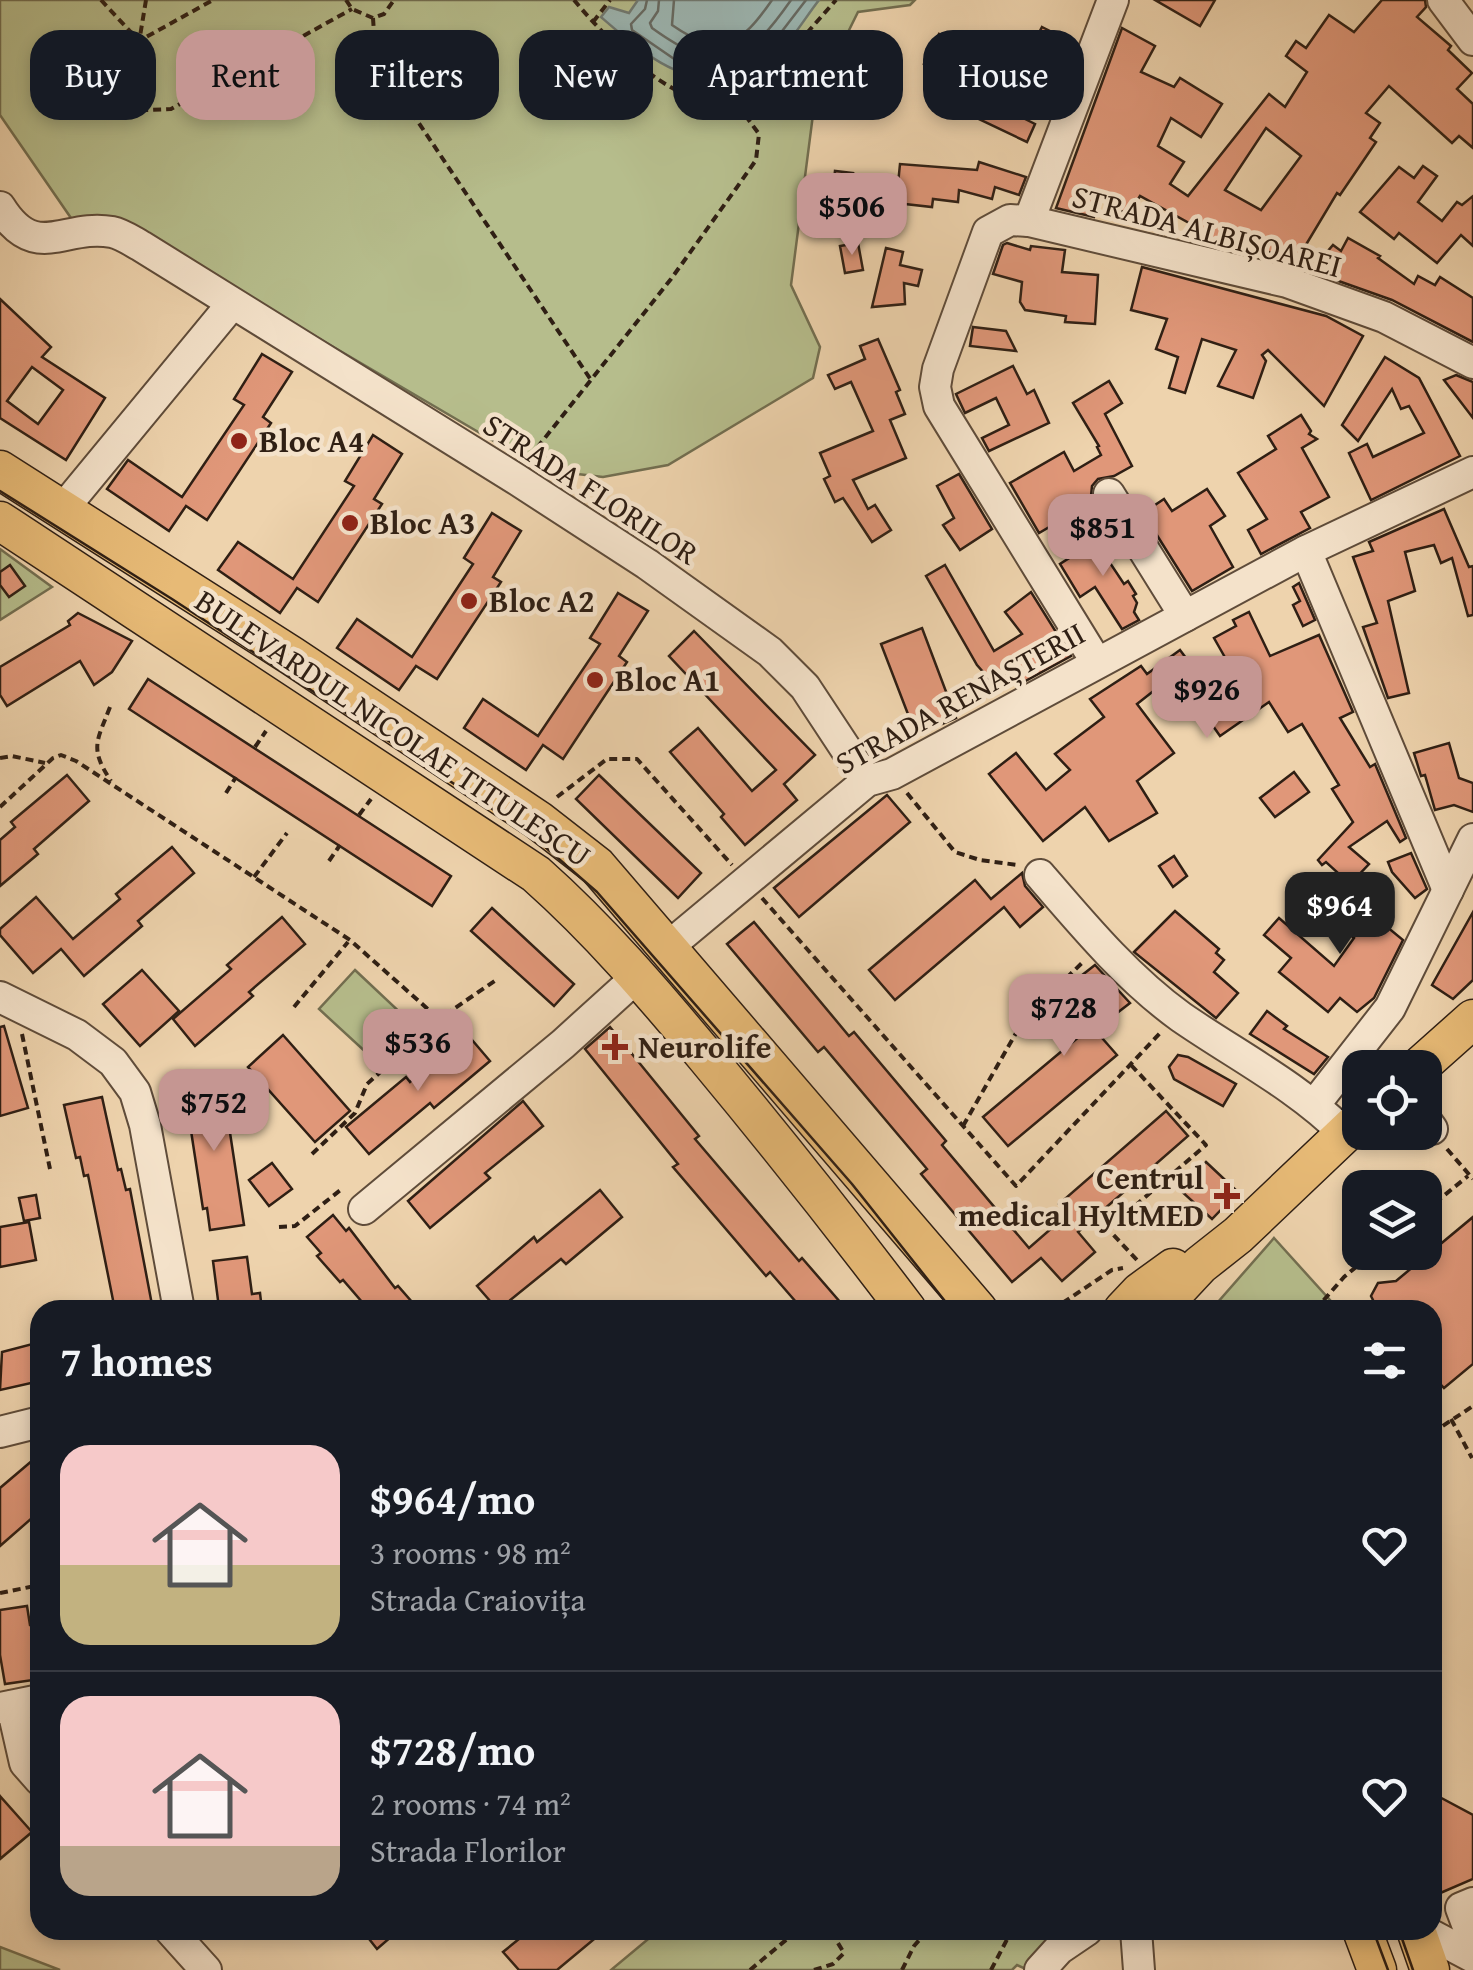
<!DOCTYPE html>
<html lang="en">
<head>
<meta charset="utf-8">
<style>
	:root { --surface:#171b24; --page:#20242c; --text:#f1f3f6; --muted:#9ea1a6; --line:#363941; --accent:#c59692 }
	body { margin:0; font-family:"Gentium Book Plus",serif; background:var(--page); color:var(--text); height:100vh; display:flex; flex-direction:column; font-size:38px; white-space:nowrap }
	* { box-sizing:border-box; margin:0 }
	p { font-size:32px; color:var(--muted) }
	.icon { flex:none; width:55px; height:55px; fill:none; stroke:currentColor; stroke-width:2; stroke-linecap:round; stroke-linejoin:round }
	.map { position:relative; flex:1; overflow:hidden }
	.side { position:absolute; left:30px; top:1300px; width:1412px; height:640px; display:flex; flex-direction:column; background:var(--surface); border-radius:30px; box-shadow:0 5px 15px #0003 }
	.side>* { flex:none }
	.top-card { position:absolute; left:30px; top:30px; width:1415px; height:90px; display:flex; gap:20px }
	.controls { position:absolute; left:1342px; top:1050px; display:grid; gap:20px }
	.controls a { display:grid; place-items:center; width:100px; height:100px; border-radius:20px; background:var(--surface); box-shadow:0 5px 15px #0003; font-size:50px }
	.price { position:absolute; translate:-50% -85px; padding:0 22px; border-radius:20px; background:var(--accent); color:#111; font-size:32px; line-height:65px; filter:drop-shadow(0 2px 5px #0008) }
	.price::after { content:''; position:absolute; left:50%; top:60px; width:30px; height:22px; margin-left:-15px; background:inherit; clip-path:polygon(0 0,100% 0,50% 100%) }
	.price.active { background:#222; color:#fff }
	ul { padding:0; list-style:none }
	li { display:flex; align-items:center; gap:30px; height:250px; padding:0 30px }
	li+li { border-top:2px solid var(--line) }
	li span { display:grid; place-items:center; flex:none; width:280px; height:200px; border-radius:30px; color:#555 }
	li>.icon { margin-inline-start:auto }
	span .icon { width:120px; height:120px; fill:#fffc; stroke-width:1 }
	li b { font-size:42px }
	h2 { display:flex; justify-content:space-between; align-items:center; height:120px; padding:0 30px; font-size:42px }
	.pill { padding:0 35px; border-radius:30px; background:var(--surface); box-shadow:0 5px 15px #0003; font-size:35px; line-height:90px }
	.pill.active { background:var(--accent); color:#111 }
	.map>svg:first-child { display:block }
	.green { fill:#b6bd8c; stroke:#726e50; stroke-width:2.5 }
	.water { fill:#9cb6b2; stroke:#707a73; stroke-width:2.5 }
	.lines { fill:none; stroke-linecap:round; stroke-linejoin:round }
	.shore { stroke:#666a63; stroke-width:2.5 }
	.building { fill:#e09779; stroke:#2f1f14; stroke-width:2.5; fill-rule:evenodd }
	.minor-casing { stroke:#5f4c3a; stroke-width:34 }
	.major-casing { stroke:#2f1f14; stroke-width:41 }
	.path { stroke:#2f1f14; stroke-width:4; stroke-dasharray:8 5; stroke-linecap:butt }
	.minor { stroke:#f4e2ca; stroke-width:30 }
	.major { stroke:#e7ba76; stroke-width:38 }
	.tram { stroke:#2f1f14; stroke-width:2.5 }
	.poi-dot { fill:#8f2418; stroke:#f4e2ca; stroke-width:4 }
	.labels { text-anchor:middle; stroke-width:9; stroke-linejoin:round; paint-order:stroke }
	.street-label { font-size:32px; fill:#2f1f14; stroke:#f4e2ca }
	.poi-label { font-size:32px; font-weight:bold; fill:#2f1f14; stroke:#f4e2ca; text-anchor:start }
</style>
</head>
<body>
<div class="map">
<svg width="1473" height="1970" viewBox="0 0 1473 1970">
	<rect width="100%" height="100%" fill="#eed3ad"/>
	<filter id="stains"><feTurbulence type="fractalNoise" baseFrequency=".002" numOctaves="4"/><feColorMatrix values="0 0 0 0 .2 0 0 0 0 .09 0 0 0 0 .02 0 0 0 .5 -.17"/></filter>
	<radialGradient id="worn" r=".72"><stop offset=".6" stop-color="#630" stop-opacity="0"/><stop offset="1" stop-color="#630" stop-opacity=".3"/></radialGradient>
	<!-- green -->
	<g class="green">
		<polygon points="0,0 915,0 910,5 858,12 815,99 791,285 820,347 813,378 668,465 603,477 543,470 132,229 71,218 0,115"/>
		<polygon points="0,549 52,587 0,620"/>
		<polygon points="355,970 406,1018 370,1056 319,1009"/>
		<polygon points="1274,1238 1339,1310 1211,1310"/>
		<polygon points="659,1930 1063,1930 1028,1970 1017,1965 1012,1970 611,1970"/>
		<polygon points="0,1947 60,1970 0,1970"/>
	</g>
	<!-- water -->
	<path class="water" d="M638 0H819C799 26 781 59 752 76 746 80 737 79 730 80 677 84 638 49 601 17L609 7 629 13Z"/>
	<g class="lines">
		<!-- shore -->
		<g class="shore">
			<polyline points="647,0 645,9 631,24 632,30 680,63 700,69 744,69 766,52 806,0"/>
			<path d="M659 0 658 11 650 23 652 28C720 77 745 66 791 0"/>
			<path d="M674 0 672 25C721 59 741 45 772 0"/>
		</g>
	</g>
	<!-- building -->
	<g class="building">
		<polygon points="1155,0 1215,0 1200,26"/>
		<path d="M1382 0H1425L1426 7 1417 17 1451 46 1448 50 1472 73 1457 89 1473 104V148L1459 136 1452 143 1389 86 1366 113 1380 123 1370 138 1376 142 1340 195 1337 193 1304 248 1320 260 1333 245 1341 251 1348 238 1380 256 1378 258 1414 284 1418 276 1435 285 1440 277 1473 298V342L1392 300 1285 262 1261 247 1255 255 1201 242 1193 237 1198 228 1140 196 1128 215 1100 198 1094 217 1056 208 1122 28 1155 46 1141 72 1174 87 1180 78 1222 104 1201 137 1171 118 1158 146 1184 162 1170 184 1188 196 1269 94 1285 107 1307 72 1286 56 1296 41 1306 48 1329 15 1354 32ZM1266 128 1301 156 1261 210 1225 190Z"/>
		<polygon points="1042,27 1064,38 1060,46 1073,52 1066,66 1031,48"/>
		<polygon points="939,34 1004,65 989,95 924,64"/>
		<polygon points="976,94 1035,124 1027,142 966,113"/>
		<polygon points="979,162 1026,177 1019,195 995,187 992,199 959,190 958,202 933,199 932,207 860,199 861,194 833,191 835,171 853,173 852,178 898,184 900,164 977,170"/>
		<polygon points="1423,166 1437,176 1418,202 1442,221 1457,202 1462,205 1473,196 1473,246 1461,235 1437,263 1399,233 1394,239 1360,212 1399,167 1414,178"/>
		<polygon points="858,243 863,270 845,273 840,246"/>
		<polygon points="1007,243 1030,250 1031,246 1065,250 1062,272 1098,275 1095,324 1065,322 1066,316 1025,310 1020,302 1022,282 993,274 1003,245"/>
		<polygon points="886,248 903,252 900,265 922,270 918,286 904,283 905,304 872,307"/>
		<polygon points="1142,267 1326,316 1363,336 1324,406 1268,350 1262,355 1266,361 1253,398 1218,386 1236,350 1202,339 1185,393 1169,388 1178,357 1156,349 1167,319 1131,310"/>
		<path d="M0 299 51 347 42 357 105 398 66 460 0 418ZM32 367 63 390 38 424 7 401Z"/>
		<polygon points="973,327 1006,331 1016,351 970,346"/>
		<polygon points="878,339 900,390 896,392 905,414 890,420 906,458 853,480 868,509 875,505 891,530 872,542 843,498 835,502 824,479 830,476 820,453 873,431 851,382 835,389 828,375 865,359 860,346"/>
		<polygon points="262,354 292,372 263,417 271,423 207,520 186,506 169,531 107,489 128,460 182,497 244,405 234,399"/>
		<polygon points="1385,357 1419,378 1460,456 1371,500 1349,453 1367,444 1373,457 1424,433 1409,406 1401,409 1392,389 1358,441 1342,425"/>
		<polygon points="1013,366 1027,394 1034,390 1049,423 989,451 982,438 1009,425 996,398 965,413 956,394"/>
		<polygon points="1456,375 1473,382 1473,418 1444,380"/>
		<polygon points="1109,381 1122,403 1105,414 1132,466 1114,476 1098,479 1092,486 1091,496 1078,504 1080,509 1039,533 1010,483 1064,452 1074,471 1101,455 1097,447 1099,446 1073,403"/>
		<polygon points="1301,415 1311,431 1309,434 1317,439 1302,448 1329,497 1301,512 1310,528 1261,554 1248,530 1267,519 1238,473 1276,449 1268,436"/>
		<polygon points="373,435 402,454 374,499 382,504 318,602 297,588 280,613 218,570 238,542 293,579 354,486 345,481"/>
		<polygon points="959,474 992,529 960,550 943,525 954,518 937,486"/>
		<polygon points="1207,489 1225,516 1210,526 1233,567 1192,591 1143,513 1164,499 1172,511"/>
		<polygon points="1444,509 1469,567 1473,566 1473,615 1468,616 1452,558 1441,563 1434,545 1405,552 1415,591 1388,601 1409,693 1388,698 1363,627 1377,623 1353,557 1373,551 1369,542"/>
		<polygon points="492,513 521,531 493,577 501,582 437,679 416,666 399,690 337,648 357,619 412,657 473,564 464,558"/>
		<polygon points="1110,532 1121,548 1106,557 1124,584 1128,581 1136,594 1133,596 1137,603 1134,612 1139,620 1122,629 1095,587 1080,597 1060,564"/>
		<polygon points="10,565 25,586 9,597 0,585 0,572"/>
		<polygon points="945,565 994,651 1022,634 1005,612 1031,592 1071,656 1018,685 1010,672 992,682 977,665 926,576"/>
		<polygon points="1299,583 1315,620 1303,626 1293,605 1300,601 1293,587"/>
		<polygon points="618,593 648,611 619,656 627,662 563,759 543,745 526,770 464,728 483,699 538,736 600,644 590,638"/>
		<polygon points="1249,612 1270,656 1319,635 1353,712 1340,718 1370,767 1375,764 1406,838 1400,842 1387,821 1349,847 1369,864 1350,884 1326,862 1322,865 1318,860 1353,822 1332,789 1339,785 1302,724 1288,732 1269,702 1220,736 1183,683 1178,687 1170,678 1137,704 1174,753 1137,781 1157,813 1109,841 1085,807 1043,841 989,774 1016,753 1046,790 1070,770 1055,754 1104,717 1090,699 1141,666 1147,674 1180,650 1206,685 1231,668 1214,638 1236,626 1233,620"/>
		<polygon points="78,613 132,641 112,672 94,685 80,661 7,706 0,695 0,667 70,625 68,621"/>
		<polygon points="922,628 956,718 916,735 881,644"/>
		<polygon points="694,631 815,755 784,784 797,800 745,845 721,817 724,814 670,752 698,728 752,791 776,770 669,656"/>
		<polygon points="148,679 451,876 432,906 129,709"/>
		<polygon points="1449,743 1459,778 1473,783 1473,812 1454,805 1435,810 1425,775 1421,776 1414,753"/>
		<polygon points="1294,772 1309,792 1275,817 1260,798"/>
		<polygon points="67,775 89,801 34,849 38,854 0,886 0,840 15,827 11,822"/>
		<polygon points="599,775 701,873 678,898 576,799"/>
		<polygon points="887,795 910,822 799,917 774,888"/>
		<polygon points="172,847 194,873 138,921 142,926 84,976 61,949 33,973 0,935 0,929 36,897 73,939 120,899 116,894"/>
		<polygon points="1411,853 1427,889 1415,898 1392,872 1388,862"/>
		<polygon points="1174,856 1187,876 1173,887 1159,866"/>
		<polygon points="1022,873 1025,886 1043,907 1020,927 1004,907 895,1000 869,970 975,880 991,899"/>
		<polygon points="1341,889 1403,940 1374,998 1357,1012 1340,998 1328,1012 1279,972 1291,958 1264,935 1279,918 1334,966 1354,938 1323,912"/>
		<polygon points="492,908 574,984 554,1006 471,931"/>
		<polygon points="1175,911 1219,949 1216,953 1224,960 1214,972 1238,993 1216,1018 1134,952"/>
		<polygon points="1473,912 1473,980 1453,999 1432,985"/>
		<polygon points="282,917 305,944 249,992 253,996 195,1046 173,1019 231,969 227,965"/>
		<polygon points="754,922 849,1036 854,1032 946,1141 942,1145 1029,1248 1068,1214 1059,1204 1166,1111 1188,1136 1078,1232 1095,1252 1062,1281 1041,1258 1012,1282 921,1174 927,1169 824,1047 818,1052 727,944"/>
		<polygon points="1095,965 1130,1003 1095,1030 1117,1055 1008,1146 983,1117 1087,1030 1058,994"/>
		<polygon points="142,970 179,1011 140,1046 103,1004"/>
		<polygon points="1267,1011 1287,1026 1284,1029 1328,1057 1314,1074 1250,1034"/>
		<polygon points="4,1026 28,1108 0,1116 0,1027"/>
		<polygon points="610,1027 699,1136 695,1139 799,1261 802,1258 847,1310 803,1310 770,1272 766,1276 673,1167 678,1164 585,1049"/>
		<polygon points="467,1034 490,1061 434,1108 430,1103 369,1154 346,1127 406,1077 410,1082"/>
		<polygon points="283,1035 350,1111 315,1142 248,1067"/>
		<polygon points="1178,1055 1188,1057 1236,1084 1223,1106 1174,1079 1169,1067"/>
		<polygon points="222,1080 244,1225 210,1230 207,1208 203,1209 184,1085"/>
		<polygon points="102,1097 118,1170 121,1169 126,1190 130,1189 153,1310 115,1310 88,1175 84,1176 80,1157 76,1158 64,1105"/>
		<polygon points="523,1101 543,1126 485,1173 490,1178 430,1228 408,1201"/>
		<polygon points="1206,1162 1238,1192 1212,1219 1180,1190"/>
		<polygon points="272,1163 292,1189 269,1206 249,1180"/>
		<polygon points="600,1190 622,1217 566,1264 561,1259 498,1310 477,1286 534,1237 537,1242"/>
		<polygon points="36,1195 40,1218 24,1221 19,1198"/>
		<polygon points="333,1215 346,1231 349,1228 395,1288 398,1286 419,1310 369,1310 343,1280 340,1282 317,1256 321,1253 307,1237"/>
		<polygon points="1473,1217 1473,1364 1444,1388 1432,1375 1432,1310 1378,1310 1371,1296 1378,1283 1396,1281"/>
		<polygon points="29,1222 36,1260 0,1267 0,1227"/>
		<polygon points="247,1257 252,1294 260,1293 262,1310 219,1308 213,1261"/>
		<polygon points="40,1342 40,1381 0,1390 2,1352"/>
		<polygon points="40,1454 40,1511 0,1546 0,1488"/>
		<polygon points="27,1606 30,1625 34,1625 40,1679 5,1684 0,1655 0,1610"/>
		<polygon points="1432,1793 1473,1815 1473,1879 1438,1894 1432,1880"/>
		<polygon points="0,1796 32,1832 0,1859"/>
		<polygon points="362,1930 399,1930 377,1949"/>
		<polygon points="530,1930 605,1930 557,1970 519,1970 503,1952"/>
	</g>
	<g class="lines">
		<defs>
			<g id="minor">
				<polyline points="1443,0 1473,40"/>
				<path d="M0 207C36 264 64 223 112 232 122 234 132 241 141 246L516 479 647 564 770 652 805 687 867 781"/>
				<polyline points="1029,221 1113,0"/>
				<polyline points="1109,494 1185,616"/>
				<polyline points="62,510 232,304"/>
				<polyline points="1306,551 1448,890"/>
				<polyline points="1097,663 939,406 935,387 938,369 988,232 1010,220 1029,221 1287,282 1384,317 1473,363"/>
				<path d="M1040 875C1083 925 1127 978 1181 1017 1236 1055 1297 1086 1344 1133"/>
				<polyline points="669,946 867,781 892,774 1306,551 1473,472"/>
				<polyline points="0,997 77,1035 113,1062 135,1092 145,1125 179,1310"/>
				<polyline points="1315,1104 1390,1008 1473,839"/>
				<polyline points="1425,1119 1432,1129"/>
				<polyline points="364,1209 563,1044 638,976"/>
				<polyline points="0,1432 40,1422"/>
				<polyline points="12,1706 25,1763 40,1780"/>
				<polyline points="0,1708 40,1700"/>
				<polyline points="1473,1903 1461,1908 1473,1940"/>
				<polyline points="170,1930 206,1970"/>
				<polyline points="1136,1930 1139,1970"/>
				<polyline points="1422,1930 1473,1957"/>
				<polyline points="1040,1970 1059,1949 1087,1930"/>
			</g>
			<g id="major">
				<polyline points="0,470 292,656 538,820 597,866 978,1310"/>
				<path d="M0 521 536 874C599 930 653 993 707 1058 776 1141 842 1224 907 1310"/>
				<polyline points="1418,1068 1473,1019"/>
				<polyline points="1123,1310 1140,1292 1173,1268"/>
				<polyline points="1158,1310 1200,1265 1238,1235 1360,1119"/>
				<polyline points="1362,1930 1377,1970"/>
				<polyline points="1416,1930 1430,1970"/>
			</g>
		</defs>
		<!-- minor casing -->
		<use href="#minor" class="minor-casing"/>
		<!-- major casing -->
		<use href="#major" class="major-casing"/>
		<!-- path -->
		<g class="path">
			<polyline points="101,0 139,41 213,0"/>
			<polyline points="146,0 129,103 145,110 171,109 352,9"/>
			<polyline points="346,0 352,9 373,18 384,14 394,0"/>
			<path d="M574 0C609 42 693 131 753 94L836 0"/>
			<polyline points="373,18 374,33 388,77 591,380"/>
			<polyline points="593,22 610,0"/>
			<polyline points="529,458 671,279 735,190 756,160 759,134 737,104"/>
			<path d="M110 707C97 741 89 748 111 781"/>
			<polyline points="255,747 266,731"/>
			<polyline points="0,758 12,756 45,763"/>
			<polyline points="226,793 236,777"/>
			<polyline points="907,793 955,852 980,860 1018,865"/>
			<polyline points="557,797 607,759 637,759 732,865"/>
			<polyline points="0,807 53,758 61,755 76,761 350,940 439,1019"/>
			<polyline points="359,815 371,799"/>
			<polyline points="329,861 340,845"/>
			<polyline points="254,877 287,833"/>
			<polyline points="762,898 1016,1186 1161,1032"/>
			<polyline points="294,1007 348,942"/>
			<polyline points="22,1034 50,1169"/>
			<polyline points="1131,1065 1206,1145 1108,1229 1137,1260"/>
			<polyline points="963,1126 1024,1019 1083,962"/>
			<polyline points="1447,1149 1473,1179"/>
			<polyline points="312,1154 355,1113 367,1084 439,1019 496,980"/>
			<polyline points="1425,1211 1468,1176"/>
			<polyline points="279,1227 295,1226 343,1188"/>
			<polyline points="1052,1310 1112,1270 1123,1268"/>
			<polyline points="1315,1310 1344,1277 1374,1252"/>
			<polyline points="1451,1419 1472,1458"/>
			<polyline points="1432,1433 1473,1406"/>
			<polyline points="0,1593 40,1585"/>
			<polyline points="750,1970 798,1930"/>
			<polyline points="814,1970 833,1964 844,1953 830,1930"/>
			<polyline points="902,1970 914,1946 928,1930"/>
			<polyline points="991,1970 1012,1930"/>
		</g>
		<!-- minor -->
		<use href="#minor" class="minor"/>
		<!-- major -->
		<use href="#major" class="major"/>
		<!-- tram -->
		<g class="tram">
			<polyline points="0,491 172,599 529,833 597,892 852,1184 952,1310"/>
			<polyline points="1373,1930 1388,1970"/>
			<polyline points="1399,1930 1413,1970"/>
		</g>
	</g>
	<!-- markers -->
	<g class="poi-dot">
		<circle cx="239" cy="441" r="10"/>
		<circle cx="350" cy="523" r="10"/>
		<circle cx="469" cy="601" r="10"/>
		<circle cx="595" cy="680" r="10"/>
		<path d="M610 1032h10v10h10v10h-10v10h-10v-10h-10v-10h10z"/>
		<path d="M1222 1181h10v10h10v10h-10v10h-10v-10h-10v-10h10z"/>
	</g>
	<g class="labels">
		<!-- street labels -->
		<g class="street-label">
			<text transform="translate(1207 231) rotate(15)" y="11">STRADA ALBIȘOAREI</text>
			<text transform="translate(591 489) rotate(33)" y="11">STRADA FLORILOR</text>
			<text transform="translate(960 698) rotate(-29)" y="11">STRADA RENAȘTERII</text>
			<text transform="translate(393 728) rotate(34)" y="11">BULEVARDUL NICOLAE TITULESCU</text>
		</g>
		<!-- poi labels -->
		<g class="poi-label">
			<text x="259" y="452">Bloc A4</text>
			<text x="370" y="534">Bloc A3</text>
			<text x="489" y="612">Bloc A2</text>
			<text x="615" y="691">Bloc A1</text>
			<text x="638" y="1058">Neurolife</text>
			<text x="1204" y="1189" text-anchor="end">Centrul<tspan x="1204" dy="37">medical HyltMED</tspan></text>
		</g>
	</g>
	<rect width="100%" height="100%" filter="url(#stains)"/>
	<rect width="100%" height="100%" fill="url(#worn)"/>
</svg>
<div class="controls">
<a><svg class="icon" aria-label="locate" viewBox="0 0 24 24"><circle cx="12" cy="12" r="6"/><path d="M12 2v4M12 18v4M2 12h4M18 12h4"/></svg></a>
<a><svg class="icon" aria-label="layers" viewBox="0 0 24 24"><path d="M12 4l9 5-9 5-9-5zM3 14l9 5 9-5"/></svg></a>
</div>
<b class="price" style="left:852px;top:258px">$506</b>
<b class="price" style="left:1103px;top:579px">$851</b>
<b class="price" style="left:1207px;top:741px">$926</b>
<b class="price active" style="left:1340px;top:957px">$964</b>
<b class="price" style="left:1064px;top:1059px">$728</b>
<b class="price" style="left:418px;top:1094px">$536</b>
<b class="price" style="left:214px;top:1154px">$752</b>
<div class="top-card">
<a class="pill">Buy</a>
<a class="pill active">Rent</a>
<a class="pill">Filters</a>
<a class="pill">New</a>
<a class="pill">Apartment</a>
<a class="pill">House</a>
</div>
<section class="side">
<h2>7 homes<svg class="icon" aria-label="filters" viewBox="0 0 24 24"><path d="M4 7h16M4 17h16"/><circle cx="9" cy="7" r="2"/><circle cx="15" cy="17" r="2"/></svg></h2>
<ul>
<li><span style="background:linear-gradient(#f6c9c9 60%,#c2b280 0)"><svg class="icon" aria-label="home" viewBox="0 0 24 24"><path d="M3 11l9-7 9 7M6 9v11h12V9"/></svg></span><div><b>$964/mo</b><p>3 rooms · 98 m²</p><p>Strada Craiovița</p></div><svg class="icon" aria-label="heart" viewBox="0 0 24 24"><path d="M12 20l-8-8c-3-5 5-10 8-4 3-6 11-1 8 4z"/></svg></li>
<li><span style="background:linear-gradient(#f6c9c9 75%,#b9a48a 0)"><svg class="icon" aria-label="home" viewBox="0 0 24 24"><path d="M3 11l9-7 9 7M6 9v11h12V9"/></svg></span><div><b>$728/mo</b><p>2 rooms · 74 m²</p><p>Strada Florilor</p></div><svg class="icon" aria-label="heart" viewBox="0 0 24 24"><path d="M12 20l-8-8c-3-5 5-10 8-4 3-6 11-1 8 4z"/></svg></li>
</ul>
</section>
</div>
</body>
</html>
